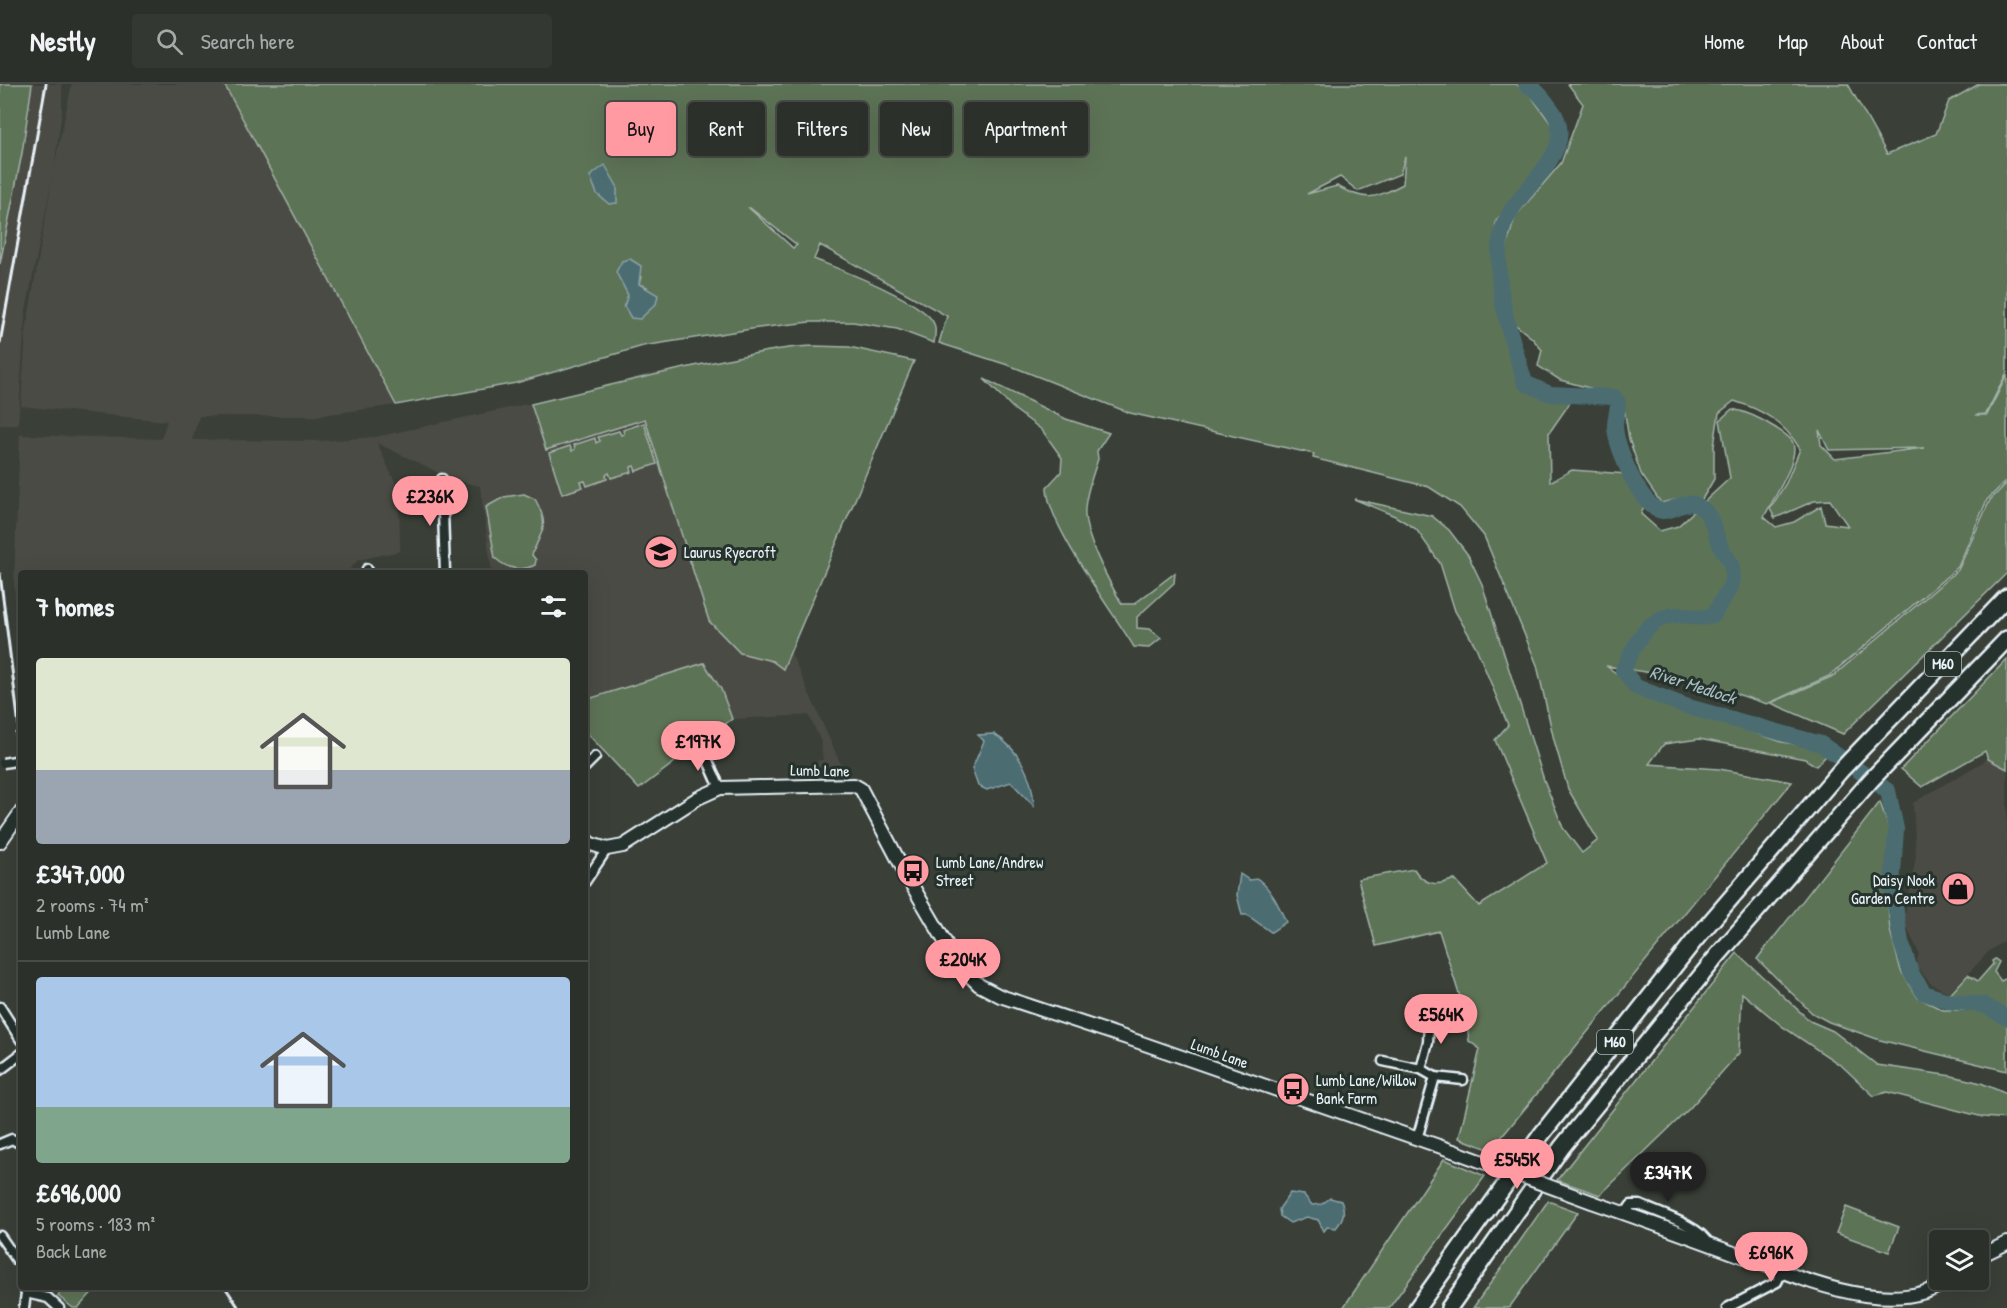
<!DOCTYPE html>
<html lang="en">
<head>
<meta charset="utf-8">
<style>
	:root { --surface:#2c302a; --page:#343832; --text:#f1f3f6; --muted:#a6a9a8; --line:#484b47; --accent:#ff9aa2 }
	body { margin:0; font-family:"Patrick Hand",sans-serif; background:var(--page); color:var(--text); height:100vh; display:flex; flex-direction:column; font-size:22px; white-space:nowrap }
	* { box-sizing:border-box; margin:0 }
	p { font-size:20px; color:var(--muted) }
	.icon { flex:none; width:33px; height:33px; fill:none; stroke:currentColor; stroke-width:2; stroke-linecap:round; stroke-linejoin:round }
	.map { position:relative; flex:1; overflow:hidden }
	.side { position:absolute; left:18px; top:486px; width:570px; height:720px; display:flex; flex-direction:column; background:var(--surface); border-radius:6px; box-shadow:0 6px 24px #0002,0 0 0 2px var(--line) }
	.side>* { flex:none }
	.guide { position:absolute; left:606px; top:18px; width:570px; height:54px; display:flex; gap:12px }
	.tools { position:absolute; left:1929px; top:1146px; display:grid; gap:12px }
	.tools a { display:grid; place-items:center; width:60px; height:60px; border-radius:6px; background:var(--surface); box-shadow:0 6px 24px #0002,0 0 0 2px var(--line); font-size:30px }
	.price { position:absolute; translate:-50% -51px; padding:0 14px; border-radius:21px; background:var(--accent); color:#111; font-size:20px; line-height:39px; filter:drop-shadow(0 2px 3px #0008) }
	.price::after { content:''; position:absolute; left:50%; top:36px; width:18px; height:14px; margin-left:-9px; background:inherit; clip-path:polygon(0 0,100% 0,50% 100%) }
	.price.current { background:#222; color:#fff }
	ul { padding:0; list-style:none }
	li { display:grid; align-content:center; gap:12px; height:318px; padding:0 18px }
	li+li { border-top:2px solid var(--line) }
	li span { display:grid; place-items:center; height:186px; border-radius:6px; color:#555 }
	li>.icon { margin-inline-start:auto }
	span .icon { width:108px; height:108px; fill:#fffc; stroke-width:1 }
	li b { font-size:26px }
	h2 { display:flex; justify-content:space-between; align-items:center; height:72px; padding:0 18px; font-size:26px }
	.tag { padding:0 21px; border-radius:6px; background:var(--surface); box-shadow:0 6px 24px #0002,0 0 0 2px var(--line); font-size:21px; line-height:54px }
	.tag.current { background:var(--accent); color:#111 }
	header { display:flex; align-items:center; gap:36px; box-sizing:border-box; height:84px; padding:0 30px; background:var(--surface); border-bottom:2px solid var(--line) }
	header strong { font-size:28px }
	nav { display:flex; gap:33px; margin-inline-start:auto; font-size:21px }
	.search { width:420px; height:54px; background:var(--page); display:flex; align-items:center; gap:15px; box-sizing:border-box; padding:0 21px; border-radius:6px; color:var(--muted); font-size:22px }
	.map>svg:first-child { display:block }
	.built { fill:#4b4c44 }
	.green { fill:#5d7357; stroke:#a2b2a8; stroke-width:1.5; fill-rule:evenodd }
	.water { fill:#4b6d72; stroke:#8aa2a8; stroke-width:1.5 }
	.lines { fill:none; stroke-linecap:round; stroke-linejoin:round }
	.river { stroke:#4b6d72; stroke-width:16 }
	.street-casing { stroke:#e8f1f8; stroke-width:13 }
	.secondary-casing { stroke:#e8f1f8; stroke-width:16 }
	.highway-casing { stroke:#e8f1f8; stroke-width:20 }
	.street { stroke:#26332d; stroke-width:8 }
	.secondary { stroke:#26332d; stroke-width:12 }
	.highway { stroke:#26332d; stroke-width:15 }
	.rail { stroke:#e8f1f8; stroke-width:3 }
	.street-bridge-casing { stroke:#e8f1f8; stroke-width:13; stroke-linecap:butt }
	.secondary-bridge-casing { stroke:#e8f1f8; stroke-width:16; stroke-linecap:butt }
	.street-bridge { stroke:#26332d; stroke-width:8 }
	.secondary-bridge { stroke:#26332d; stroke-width:12 }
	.labels { text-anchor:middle; stroke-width:6; stroke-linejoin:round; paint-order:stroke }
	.shield { fill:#26332d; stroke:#aeb8bb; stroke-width:1.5 }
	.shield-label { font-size:15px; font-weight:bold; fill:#e8f1f8 }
	.poi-label { font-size:16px; fill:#e8f1f8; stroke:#26332d; text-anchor:start }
	.street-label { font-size:16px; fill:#e8f1f8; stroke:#26332d }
	.water-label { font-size:18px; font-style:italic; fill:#a9bcc2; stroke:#26332d }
</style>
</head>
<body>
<header>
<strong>Nestly</strong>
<div class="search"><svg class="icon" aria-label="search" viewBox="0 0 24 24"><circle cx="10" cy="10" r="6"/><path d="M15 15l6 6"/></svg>Search here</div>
<nav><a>Home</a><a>Map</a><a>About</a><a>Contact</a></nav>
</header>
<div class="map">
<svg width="2007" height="1224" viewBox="0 0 2007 1224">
	<rect width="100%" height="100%" fill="#3a4038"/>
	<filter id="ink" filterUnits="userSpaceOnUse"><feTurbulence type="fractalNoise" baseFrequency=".0167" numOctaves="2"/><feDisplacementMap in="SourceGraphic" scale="12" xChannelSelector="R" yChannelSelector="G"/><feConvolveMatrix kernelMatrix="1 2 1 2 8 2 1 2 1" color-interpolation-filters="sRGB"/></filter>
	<g filter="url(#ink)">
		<!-- built -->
		<g class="built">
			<polygon points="32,0 62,0 62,27 54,83 72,0 224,0 396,321 314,332 199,332 192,356 321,357 376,353 610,302 636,293 783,264 849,263 914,277 791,569 845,690 817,689 817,677 823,676 821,658 809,631 732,635 721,605 704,579 585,616 585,489 492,489 480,402 454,396 377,359 399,407 400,467 358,476 346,489 21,489 20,554 14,500 20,351 161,355 167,337 21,322 26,247 53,90 25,231 18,341 0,341 0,112"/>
			<polygon points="1988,675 2007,685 2007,855 1989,867 1950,909 1930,899 1916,881 1919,869 1904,837 1916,773 1913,719"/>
		</g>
		<!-- green -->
		<g class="green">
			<polygon points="0,0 32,0 22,69 0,180"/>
			<path d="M224 0H1516L1531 12 1557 48 1551 67 1496 137 1492 182 1501 237 1524 301 1548 315 1572 316 1549 349 1550 398 1572 386 1627 390 1646 419 1641 430 1660 447 1678 442 1730 394 1720 336 1732 325C1748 328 1760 334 1774 343 1780 347 1788 351 1792 357 1802 373 1771 418 1764 433L1776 443 1794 438 1821 422 1825 439 1848 442 1830 416 1814 417 1775 434 1770 425 1786 399 1800 365C1784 338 1763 326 1734 317L1719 329 1714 362V395L1701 417 1688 413 1661 419 1641 390 1629 355 1624 324 1615 311 1560 296 1538 282 1542 266 1532 254 1512 238 1502 178 1515 133 1561 79 1583 20 1568 0H1848L1887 70 1936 50 1949 17 1979 0H2007V288L1986 330 1975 331H1987L2007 291V396L1987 416 1958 483 1829 592 1767 620 1691 595 1606 582 1623 594 1634 608 1782 658 1815 663 1827 671 1816 682 1805 675 1699 655 1664 660 1649 680 1719 685 1792 698 1491 1066 1459 1054 1480 965 1469 957 1466 932 1439 847 1376 862 1358 795 1414 785C1424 801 1437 803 1454 795L1479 822 1547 779 1495 656 1508 641 1476 563 1455 527 1440 479 1416 445 1395 432 1354 415 1432 432 1449 446 1468 471 1482 500 1544 696 1563 744 1582 769 1598 756 1568 705 1554 656 1537 581 1484 452 1460 423 1429 403 1313 374 1314 370 1130 329 1011 282 939 259 947 232 820 161 814 175C841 186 916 214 932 236 937 243 935 251 934 259L897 245 853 238H810L758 244 643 262 516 299 396 321ZM1405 73 1403 100C1374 115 1366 118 1337 102L1307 110 1340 93 1358 107 1400 90ZM749 124H750L797 161 793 164ZM617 188 641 193 639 200 647 203 624 222 628 211ZM1819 346 1829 366 1924 364 1835 375 1821 361Z"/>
			<path d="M813 262 849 263 914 277 783 585 772 577 740 569 709 537 645 335 546 366 531 320C595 305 658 289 723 276 753 270 782 263 813 262Z"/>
			<path d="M984 295 1066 335 1109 349 1097 367 1098 375C1093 391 1086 408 1085 425 1083 450 1109 498 1122 520H1134L1175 489 1174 499 1137 533V544L1150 545 1161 554 1149 564 1134 563C1113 528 1046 439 1047 403L1061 388 1062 374 1042 346 1015 326Z"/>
			<polygon points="644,339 657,380 636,387 634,382 631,383 632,388 611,394 609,389 606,391 607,395 587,402 585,397 581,398 583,403 562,410 549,369 570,362 572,367 575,365 574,361 595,354 596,359 600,357 598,353 619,347 621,351 624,350 623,346"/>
			<polygon points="2007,399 2007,489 1843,650 1771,619 1833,592 1958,486 1990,416"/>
			<path d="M524 410 535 415C551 444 541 446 532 471L536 476 535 481C520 488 507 485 495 474L486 423 504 413Z"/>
			<polygon points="2007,575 2007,685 1988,675 1985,667 1922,703 1901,685"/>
			<polygon points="704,579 721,605 732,635 639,705 585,647 585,616"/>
			<polygon points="1880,718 1890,747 1886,799 1890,846 1901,887 1918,914 1943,926 1981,926 2007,942 2007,987 1880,956 1829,938 1812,929 1757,875"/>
			<polygon points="1737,869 1810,937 1833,947 1877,981 1952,992 1981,999 2007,1010 2007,1035 1983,1033 1887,1008 1874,1012 1842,982 1783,943 1742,909 1739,969 1689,1025 1600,1111 1557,1096"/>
			<polygon points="1995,875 1999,878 1994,888 2001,897 2007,894 2007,927 1979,917 1947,914 1968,891 1978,897 1993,880 1992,877"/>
			<polygon points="1444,1075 1485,1092 1389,1224 1343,1224"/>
			<polygon points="1548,1117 1578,1128 1509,1224 1473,1224"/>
			<polygon points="1846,1123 1899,1143 1889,1168 1836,1149"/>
			<polygon points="64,1203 97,1203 78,1224 73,1224 58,1212"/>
		</g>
		<!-- water -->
		<g class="water">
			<polygon points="605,81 617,102 617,119 609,120 597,110 590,92"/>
			<polygon points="630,175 641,182 639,200 658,211 656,220 640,235 631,234 624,222 628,211 616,188 622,177"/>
			<path d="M994 650C1019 665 1033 693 1034 722L1011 698 987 706 978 702 972 685 984 657 978 651Z"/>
			<path d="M1240 790 1249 796 1258 795C1272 806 1279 822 1286 838L1271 848 1247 831H1242L1237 811Z"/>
			<path d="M1290 1109 1304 1111 1312 1121 1322 1120 1330 1114 1341 1117C1346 1128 1343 1135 1336 1144L1327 1143 1324 1147 1318 1136 1307 1133 1290 1139 1280 1132 1279 1125Z"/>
		</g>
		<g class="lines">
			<!-- river -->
			<path class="river" d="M1526 0C1536 5 1542 13 1549 22 1588 69 1508 106 1501 151 1492 203 1511 251 1525 299L1550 310 1614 313 1618 319C1618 327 1615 334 1615 342 1615 361 1641 426 1663 427 1673 427 1684 417 1694 420 1712 426 1714 447 1720 461 1726 474 1735 479 1732 495 1731 507 1718 519 1714 531 1699 536 1696 532 1681 531 1647 530 1636 559 1623 586L1636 603 1685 622 1821 660 1888 707 1896 745 1892 803 1901 858 1911 889 1924 909 1948 917 1984 921 2007 934"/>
			<defs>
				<g id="street">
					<polyline points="442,395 445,489"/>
					<polyline points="367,485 369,489"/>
					<polyline points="701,661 720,704"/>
					<polyline points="585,683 595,673"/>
					<polyline points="585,798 607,765"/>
					<polyline points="0,923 21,956"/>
					<polyline points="1429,939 1428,958 1421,985 1435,993"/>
					<polyline points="1383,977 1421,985"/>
					<polyline points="0,986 21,970"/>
					<polyline points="1417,1055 1435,993 1463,996"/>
					<polyline points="0,1060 12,1055 21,1060"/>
					<path d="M1625 1130 1631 1121H1640C1658 1129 1701 1142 1709 1160"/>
					<polyline points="0,1152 21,1182"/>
					<polyline points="26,1203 26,1209 48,1214 59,1224"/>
					<polyline points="24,1224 26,1209"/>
					<polyline points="1727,1224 1777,1198 1782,1188"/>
				</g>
				<g id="secondary">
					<polyline points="585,755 591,760 607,765 623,762 698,714 720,704 854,701 861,705 909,796 958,880 979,901 1000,912 1133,956 1453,1067"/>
					<polyline points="0,758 21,728"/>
					<path d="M1592 1118C1641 1135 1690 1153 1739 1171 1779 1186 1822 1205 1865 1211 1894 1215 1925 1214 1948 1196"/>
					<polyline points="1978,1173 2007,1159"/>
				</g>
				<g id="highway">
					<polyline points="1417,1224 1541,1051 1694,857 1841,686 2007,513"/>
					<polyline points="1449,1224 1562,1063 1718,871 1871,696 2007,555"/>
				</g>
			</defs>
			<!-- street casing -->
			<use href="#street" class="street-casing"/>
			<!-- secondary casing -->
			<use href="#secondary" class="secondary-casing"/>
			<!-- highway casing -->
			<use href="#highway" class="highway-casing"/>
			<!-- street -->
			<use href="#street" class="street"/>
			<!-- secondary -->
			<use href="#secondary" class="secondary"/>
			<!-- highway -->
			<use href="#highway" class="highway"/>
			<!-- rail -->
			<g class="rail">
				<polyline points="0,259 46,0"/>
				<polyline points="0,490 21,658"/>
				<polyline points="16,649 21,685"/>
				<polyline points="225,1203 239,1224"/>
			</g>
			<defs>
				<polyline id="street-bridge" points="3,679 21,676"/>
				<polyline id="secondary-bridge" points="1453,1067 1592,1118"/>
			</defs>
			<!-- street-bridge casing -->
			<use href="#street-bridge" class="street-bridge-casing"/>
			<!-- secondary-bridge casing -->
			<use href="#secondary-bridge" class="secondary-bridge-casing"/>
			<!-- street-bridge -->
			<use href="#street-bridge" class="street-bridge"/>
			<!-- secondary-bridge -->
			<use href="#secondary-bridge" class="secondary-bridge"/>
		</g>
	</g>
	<!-- icons -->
	<defs>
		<symbol id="school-disc" viewBox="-11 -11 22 22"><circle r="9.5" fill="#ff9aa2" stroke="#26332d"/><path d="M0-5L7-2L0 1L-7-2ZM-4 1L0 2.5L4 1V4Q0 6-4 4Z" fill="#111"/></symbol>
		<symbol id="bus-disc" viewBox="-11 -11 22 22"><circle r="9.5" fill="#ff9aa2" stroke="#26332d"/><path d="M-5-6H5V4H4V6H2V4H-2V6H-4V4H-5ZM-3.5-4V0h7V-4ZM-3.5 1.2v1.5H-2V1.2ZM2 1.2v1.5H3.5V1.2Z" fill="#111"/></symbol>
		<symbol id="shop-disc" viewBox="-11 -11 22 22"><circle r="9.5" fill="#ff9aa2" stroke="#26332d"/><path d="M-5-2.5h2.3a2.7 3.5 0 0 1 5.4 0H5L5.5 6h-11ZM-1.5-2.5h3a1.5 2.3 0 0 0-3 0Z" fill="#111"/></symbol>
	</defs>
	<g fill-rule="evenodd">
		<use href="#school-disc" x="642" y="449" width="38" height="38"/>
		<use href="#bus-disc" x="894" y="768" width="38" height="38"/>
		<use href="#shop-disc" x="1939" y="786" width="38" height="38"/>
		<use href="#bus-disc" x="1274" y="986" width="38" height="38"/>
	</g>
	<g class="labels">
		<!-- shield labels -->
		<g class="shield">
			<rect x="1925" y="568" width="36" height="24" rx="4.5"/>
			<rect x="1597" y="946" width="36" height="24" rx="4.5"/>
		</g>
		<g class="shield-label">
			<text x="1943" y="585">M60</text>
			<text x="1615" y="963">M60</text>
		</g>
		<!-- poi labels -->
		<g class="poi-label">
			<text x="684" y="474">Laurus Ryecroft</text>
			<text x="936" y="784">Lumb Lane/Andrew<tspan x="936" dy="18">Street</tspan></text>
			<text x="1935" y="802" text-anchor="end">Daisy Nook<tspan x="1935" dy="18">Garden Centre</tspan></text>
			<text x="1316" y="1002">Lumb Lane/Willow<tspan x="1316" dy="18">Bank Farm</tspan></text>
		</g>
		<!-- street labels -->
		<g class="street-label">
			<text transform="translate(820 686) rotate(1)" y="6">Lumb Lane</text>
			<text transform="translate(1220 969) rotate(20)" y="6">Lumb Lane</text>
		</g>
		<!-- water labels -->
		<g class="water-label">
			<text transform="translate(1693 601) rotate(18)" y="6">River Medlock</text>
		</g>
	</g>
</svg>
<div class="tools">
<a><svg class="icon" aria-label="layers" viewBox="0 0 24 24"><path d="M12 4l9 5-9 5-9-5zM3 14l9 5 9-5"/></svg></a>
</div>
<b class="price" style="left:430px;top:443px">£236K</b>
<b class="price" style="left:698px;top:688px">£197K</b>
<b class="price" style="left:963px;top:906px">£204K</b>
<b class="price" style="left:1441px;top:961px">£564K</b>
<b class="price" style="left:1517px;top:1106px">£545K</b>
<b class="price current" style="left:1668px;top:1119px">£347K</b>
<b class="price" style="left:1771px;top:1199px">£696K</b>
<div class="guide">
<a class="tag current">Buy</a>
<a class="tag">Rent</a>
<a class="tag">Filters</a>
<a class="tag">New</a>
<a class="tag">Apartment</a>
</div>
<section class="side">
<h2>7 homes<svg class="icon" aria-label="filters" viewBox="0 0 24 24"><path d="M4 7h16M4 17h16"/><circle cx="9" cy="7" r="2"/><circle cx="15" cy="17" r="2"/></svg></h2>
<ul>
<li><span style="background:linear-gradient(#dfe7d0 60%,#9aa5b1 0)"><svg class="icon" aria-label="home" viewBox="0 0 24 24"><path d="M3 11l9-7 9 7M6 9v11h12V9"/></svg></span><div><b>£347,000</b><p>2 rooms · 74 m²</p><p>Lumb Lane</p></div></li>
<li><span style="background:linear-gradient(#a9c7e8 70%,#7fa58c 0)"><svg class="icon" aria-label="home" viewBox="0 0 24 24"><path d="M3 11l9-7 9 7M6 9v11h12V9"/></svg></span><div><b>£696,000</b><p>5 rooms · 183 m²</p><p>Back Lane</p></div></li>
</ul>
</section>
</div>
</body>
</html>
